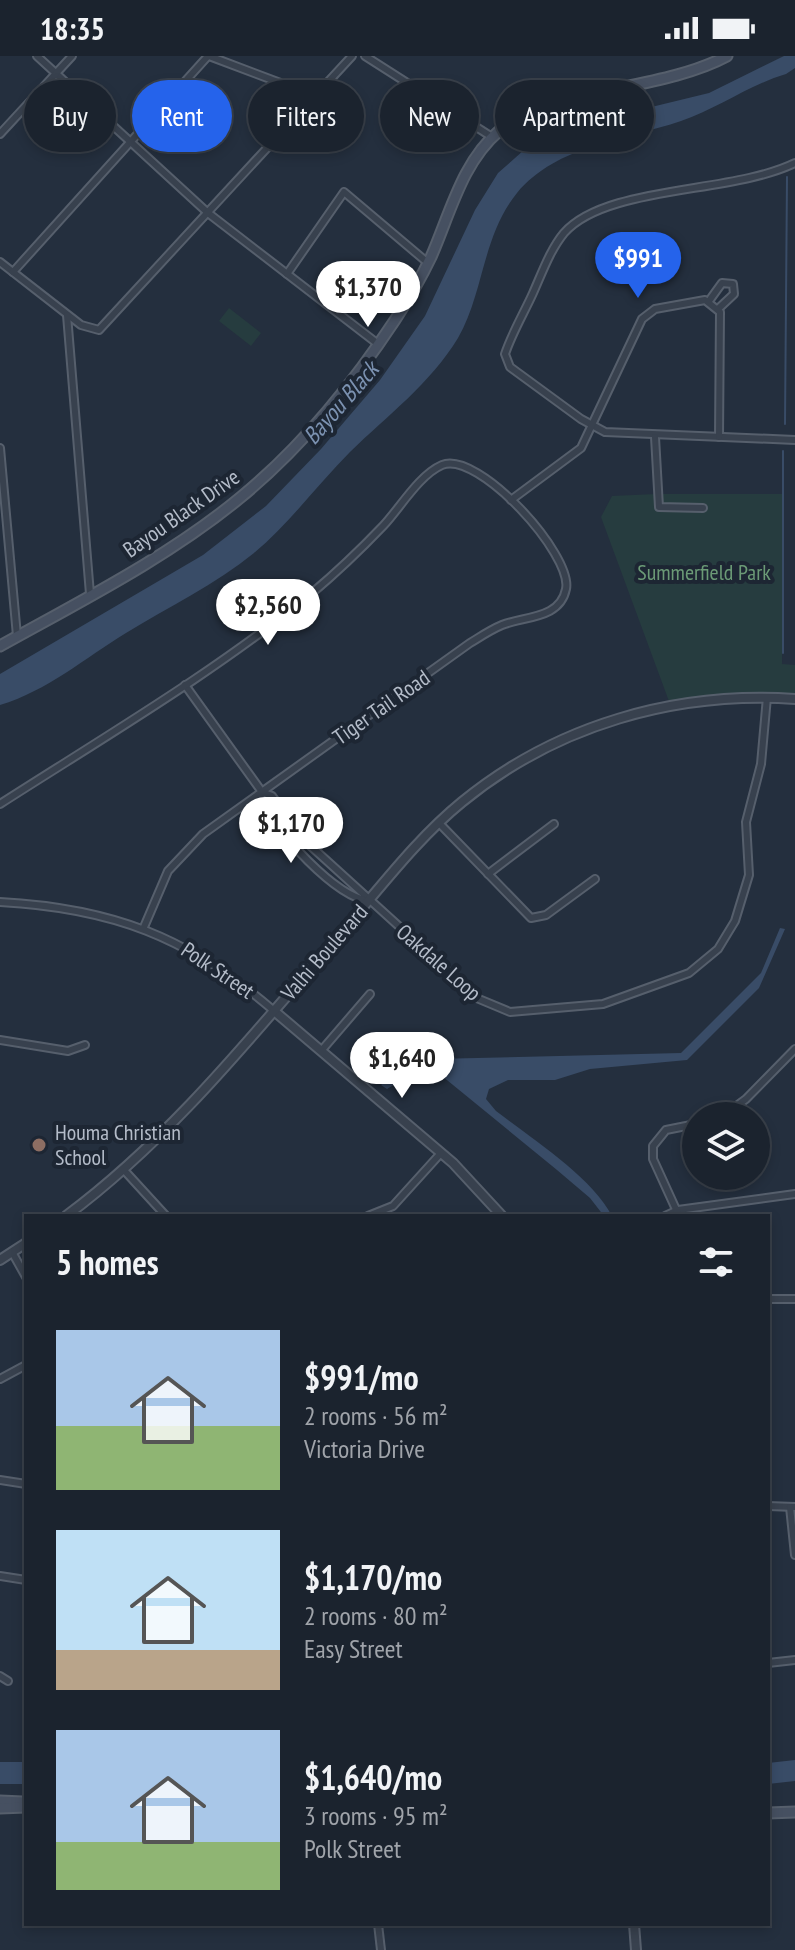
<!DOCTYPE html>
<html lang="en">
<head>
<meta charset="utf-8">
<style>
	:root { --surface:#1b232e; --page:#242b36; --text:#f1f3f6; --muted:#a0a4aa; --line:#39404a; --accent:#2563eb }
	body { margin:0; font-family:"PT Sans Narrow",sans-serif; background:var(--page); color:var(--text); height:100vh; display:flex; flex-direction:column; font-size:30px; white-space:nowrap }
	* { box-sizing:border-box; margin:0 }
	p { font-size:26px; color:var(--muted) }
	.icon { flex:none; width:44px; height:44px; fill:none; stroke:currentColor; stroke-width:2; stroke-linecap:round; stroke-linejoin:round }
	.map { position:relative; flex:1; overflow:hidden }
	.details { position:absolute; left:24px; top:1158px; width:746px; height:712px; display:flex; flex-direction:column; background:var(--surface); border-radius:0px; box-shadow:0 4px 12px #0003,0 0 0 2px var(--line) }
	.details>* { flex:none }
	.hud { position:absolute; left:24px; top:24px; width:748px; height:72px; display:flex; gap:16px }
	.tools { position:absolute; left:682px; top:1046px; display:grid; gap:16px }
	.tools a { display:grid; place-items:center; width:88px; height:88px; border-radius:50%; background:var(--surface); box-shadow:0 4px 12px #0003,0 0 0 2px var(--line); font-size:40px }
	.price { position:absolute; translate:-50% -68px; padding:0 18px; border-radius:28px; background:#fff; color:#222; font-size:26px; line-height:52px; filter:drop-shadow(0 2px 4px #0008) }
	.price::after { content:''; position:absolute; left:50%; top:48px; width:24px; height:18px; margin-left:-12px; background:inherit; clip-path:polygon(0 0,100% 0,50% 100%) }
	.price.current { background:var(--accent); color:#fff }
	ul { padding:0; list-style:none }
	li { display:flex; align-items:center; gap:24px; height:200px; padding:0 32px }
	li span { display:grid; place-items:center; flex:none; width:224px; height:160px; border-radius:0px; color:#555 }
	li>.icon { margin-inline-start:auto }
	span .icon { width:96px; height:96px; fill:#fffc; stroke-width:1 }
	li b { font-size:34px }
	h2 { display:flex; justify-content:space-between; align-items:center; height:96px; padding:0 32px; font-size:34px }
	.pill { padding:0 28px; border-radius:36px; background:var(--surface); box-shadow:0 4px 12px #0003,0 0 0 2px var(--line); font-size:28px; line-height:72px }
	.pill.current { background:var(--accent); color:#fff }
	.status { display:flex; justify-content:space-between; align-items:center; height:56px; padding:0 40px; background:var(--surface); direction:ltr }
	.status svg { height:22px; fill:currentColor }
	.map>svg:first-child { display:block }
	.green { fill:#263c3f }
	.water { fill:#394c67 }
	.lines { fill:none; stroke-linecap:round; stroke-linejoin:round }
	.stream { stroke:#394c67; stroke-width:2 }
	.minor-casing { stroke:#565f6c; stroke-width:10 }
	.tertiary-casing { stroke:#565f6c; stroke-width:12 }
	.secondary-casing { stroke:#565f6c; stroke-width:13 }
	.minor { stroke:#38414e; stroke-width:6 }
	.tertiary { stroke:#38414e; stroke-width:8 }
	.secondary { stroke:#465061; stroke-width:9 }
	.education-dot { fill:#8d6e63; stroke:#1d2633; stroke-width:3 }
	.labels { text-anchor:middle; stroke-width:8; stroke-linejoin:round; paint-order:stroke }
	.street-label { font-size:22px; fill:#b4bcc9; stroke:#1d2633 }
	.park-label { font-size:22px; fill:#6b9a76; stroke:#1d2633 }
	.poi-label { font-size:22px; fill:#b4bcc9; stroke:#1d2633; text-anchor:start }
	.water-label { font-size:24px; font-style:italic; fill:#7c92b1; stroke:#1d2633 }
</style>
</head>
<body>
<div class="status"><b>18:35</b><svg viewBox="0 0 49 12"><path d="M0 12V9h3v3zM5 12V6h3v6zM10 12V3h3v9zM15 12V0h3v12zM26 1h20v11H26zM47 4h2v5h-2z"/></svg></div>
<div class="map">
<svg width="795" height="1894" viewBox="0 0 795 1894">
	<rect width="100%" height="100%" fill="#242f3e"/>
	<!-- green -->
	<g class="green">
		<polygon points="229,252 261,277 251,290 219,265"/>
		<polygon points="656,438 783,438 782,608 795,609 795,643 670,648 601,461 612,440"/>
	</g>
	<!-- water -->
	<g class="water">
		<path d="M784 0H795V12L786 18C749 29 717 53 681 65 625 84 557 89 517 137 482 180 484 237 458 282 430 328 388 359 350 396 317 429 290 467 254 497 215 529 168 551 126 577 85 602 47 635 0 649V618L203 499 266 450 321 393 380 324 425 260 475 154 498 117 524 94 561 73 709 37Z"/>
		<path d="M780 872 785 873 759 932 687 1004 590 1013 555 1024H508L489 1033 486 1043 496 1055C531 1082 592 1121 612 1160H604L590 1142 557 1114 442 1020 434 1016 410 1019 387 1033 381 1029 406 1008 433 1003 681 997 761 917Z"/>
		<polygon points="795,1704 795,1725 768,1728 768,1707"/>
		<rect x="0" y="1706" width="26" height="22"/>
	</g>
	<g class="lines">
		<!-- stream -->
		<g class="stream">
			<polyline points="785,368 787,121"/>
			<polyline points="783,597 783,395"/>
		</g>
		<defs>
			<g id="minor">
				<polyline points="37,0 208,157 378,288"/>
				<polyline points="209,0 315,40"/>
				<polyline points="365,0 492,81"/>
				<polyline points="0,78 72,0"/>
				<path d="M795 107C732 138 606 129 564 177 550 194 542 217 533 237 524 257 512 277 505 298L510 311 581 363 605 376 795 384"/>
				<polyline points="0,206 81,269 99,274 352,0"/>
				<polyline points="13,216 208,0"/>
				<polyline points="287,218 344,136 428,207"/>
				<polyline points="709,245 722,227 733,228 734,238 718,253"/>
				<polyline points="67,259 90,538"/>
				<polyline points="655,381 659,451 703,452"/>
				<polyline points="0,392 17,580"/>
				<polyline points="511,444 581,392 642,263 655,253 705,244 720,256 719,381"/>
				<polyline points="185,629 262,736 272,740 304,784 479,943 510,956 603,948 689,917 718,893 735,865 749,819 746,766 761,708 767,641"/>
				<path d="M262 736 259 746C279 776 333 840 369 845"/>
				<path d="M0 748C106 680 215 616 312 537 337 516 361 493 383 470 400 452 419 419 442 409 478 394 573 499 566 533 560 563 525 560 502 569 490 574 480 581 470 587L203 778 168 815 144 871"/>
				<polyline points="439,767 531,862 546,859 595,823"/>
				<polyline points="488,818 554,768"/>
				<path d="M0 846C112 852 188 881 273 954"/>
				<polyline points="0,984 68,995 85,989"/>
				<polyline points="321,995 370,938"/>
				<polyline points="723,1060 746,1043 795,993"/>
				<polyline points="123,1113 166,1160"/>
				<polyline points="368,1160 393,1150 441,1097"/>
				<polyline points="665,1160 678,1154 795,1138"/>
				<polyline points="679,1160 653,1103 653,1090 666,1074 696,1068"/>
				<polyline points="12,1196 26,1221"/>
				<polyline points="768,1243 795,1243"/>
				<polyline points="0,1323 26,1309"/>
				<polyline points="0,1424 26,1428"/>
				<polyline points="768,1450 795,1451"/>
				<polyline points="790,1451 795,1499"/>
				<polyline points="0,1520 26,1524"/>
				<polyline points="768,1607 795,1604"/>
				<polyline points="0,1620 8,1625"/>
				<polyline points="378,1868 381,1894"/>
			</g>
			<g id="tertiary">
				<polyline points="273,954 453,1107 502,1160"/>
				<path d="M66 1160C175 1079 259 971 347 870 384 827 419 781 462 746 556 669 675 635 795 643"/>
				<polyline points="0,1204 26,1187"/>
				<polyline points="634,1868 636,1894"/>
			</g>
			<g id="secondary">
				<path d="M0 590C81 545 170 500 241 441 302 391 352 329 395 264 408 244 421 222 431 201 450 158 462 106 499 75 552 31 660 36 727 0"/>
				<polyline points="0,1745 23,1746"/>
				<polyline points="0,1752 26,1751"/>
				<polyline points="768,1757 795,1756"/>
			</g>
		</defs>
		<!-- minor casing -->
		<use href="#minor" class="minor-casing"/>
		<!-- tertiary casing -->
		<use href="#tertiary" class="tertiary-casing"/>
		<!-- secondary casing -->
		<use href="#secondary" class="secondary-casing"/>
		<!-- minor -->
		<use href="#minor" class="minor"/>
		<!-- tertiary -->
		<use href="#tertiary" class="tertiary"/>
		<!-- secondary -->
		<use href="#secondary" class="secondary"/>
	</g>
	<!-- markers -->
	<circle class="education-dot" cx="39" cy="1089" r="8"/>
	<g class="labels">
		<!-- street labels -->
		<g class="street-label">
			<text transform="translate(181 457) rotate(-35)" y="8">Bayou Black Drive</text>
			<text transform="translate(381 651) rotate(-35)" y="8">Tiger Tail Road</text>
			<text transform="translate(324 896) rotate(-49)" y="8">Valhi Boulevard</text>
			<text transform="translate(439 906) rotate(41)" y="8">Oakdale Loop</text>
			<text transform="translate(218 914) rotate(34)" y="8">Polk Street</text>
		</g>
		<!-- park labels -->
		<g class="park-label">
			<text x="704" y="524">Summerfield Park</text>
		</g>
		<!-- poi labels -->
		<g class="poi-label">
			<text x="55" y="1084">Houma Christian<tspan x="55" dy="25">School</tspan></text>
		</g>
		<!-- water labels -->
		<g class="water-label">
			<text transform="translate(341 347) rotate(-49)" y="8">Bayou Black</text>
		</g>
	</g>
</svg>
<div class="tools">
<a><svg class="icon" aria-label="layers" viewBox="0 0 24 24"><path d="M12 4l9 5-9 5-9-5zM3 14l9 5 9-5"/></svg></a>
</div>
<b class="price current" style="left:638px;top:244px">$991</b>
<b class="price" style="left:368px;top:273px">$1,370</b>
<b class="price" style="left:268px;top:591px">$2,560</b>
<b class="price" style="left:291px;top:809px">$1,170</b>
<b class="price" style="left:402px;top:1044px">$1,640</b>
<div class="hud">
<a class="pill">Buy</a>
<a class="pill current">Rent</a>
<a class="pill">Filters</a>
<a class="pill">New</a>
<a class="pill">Apartment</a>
</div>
<section class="details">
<h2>5 homes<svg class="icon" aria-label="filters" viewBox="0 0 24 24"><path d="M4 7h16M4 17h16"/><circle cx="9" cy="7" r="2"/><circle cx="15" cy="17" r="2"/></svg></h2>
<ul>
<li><span style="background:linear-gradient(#a9c7e8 60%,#8fb573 0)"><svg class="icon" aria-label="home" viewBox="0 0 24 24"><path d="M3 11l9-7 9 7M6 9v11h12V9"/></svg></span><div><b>$991/mo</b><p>2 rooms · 56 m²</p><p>Victoria Drive</p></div></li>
<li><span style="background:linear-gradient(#bfe0f5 75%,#b9a48a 0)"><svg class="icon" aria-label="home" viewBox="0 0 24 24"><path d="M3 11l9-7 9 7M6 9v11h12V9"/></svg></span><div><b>$1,170/mo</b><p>2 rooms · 80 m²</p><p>Easy Street</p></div></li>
<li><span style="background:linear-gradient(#a9c7e8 70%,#8fb573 0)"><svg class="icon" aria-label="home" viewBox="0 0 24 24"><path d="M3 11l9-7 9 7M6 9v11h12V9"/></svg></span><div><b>$1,640/mo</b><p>3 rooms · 95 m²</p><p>Polk Street</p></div></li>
</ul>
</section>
</div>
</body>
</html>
